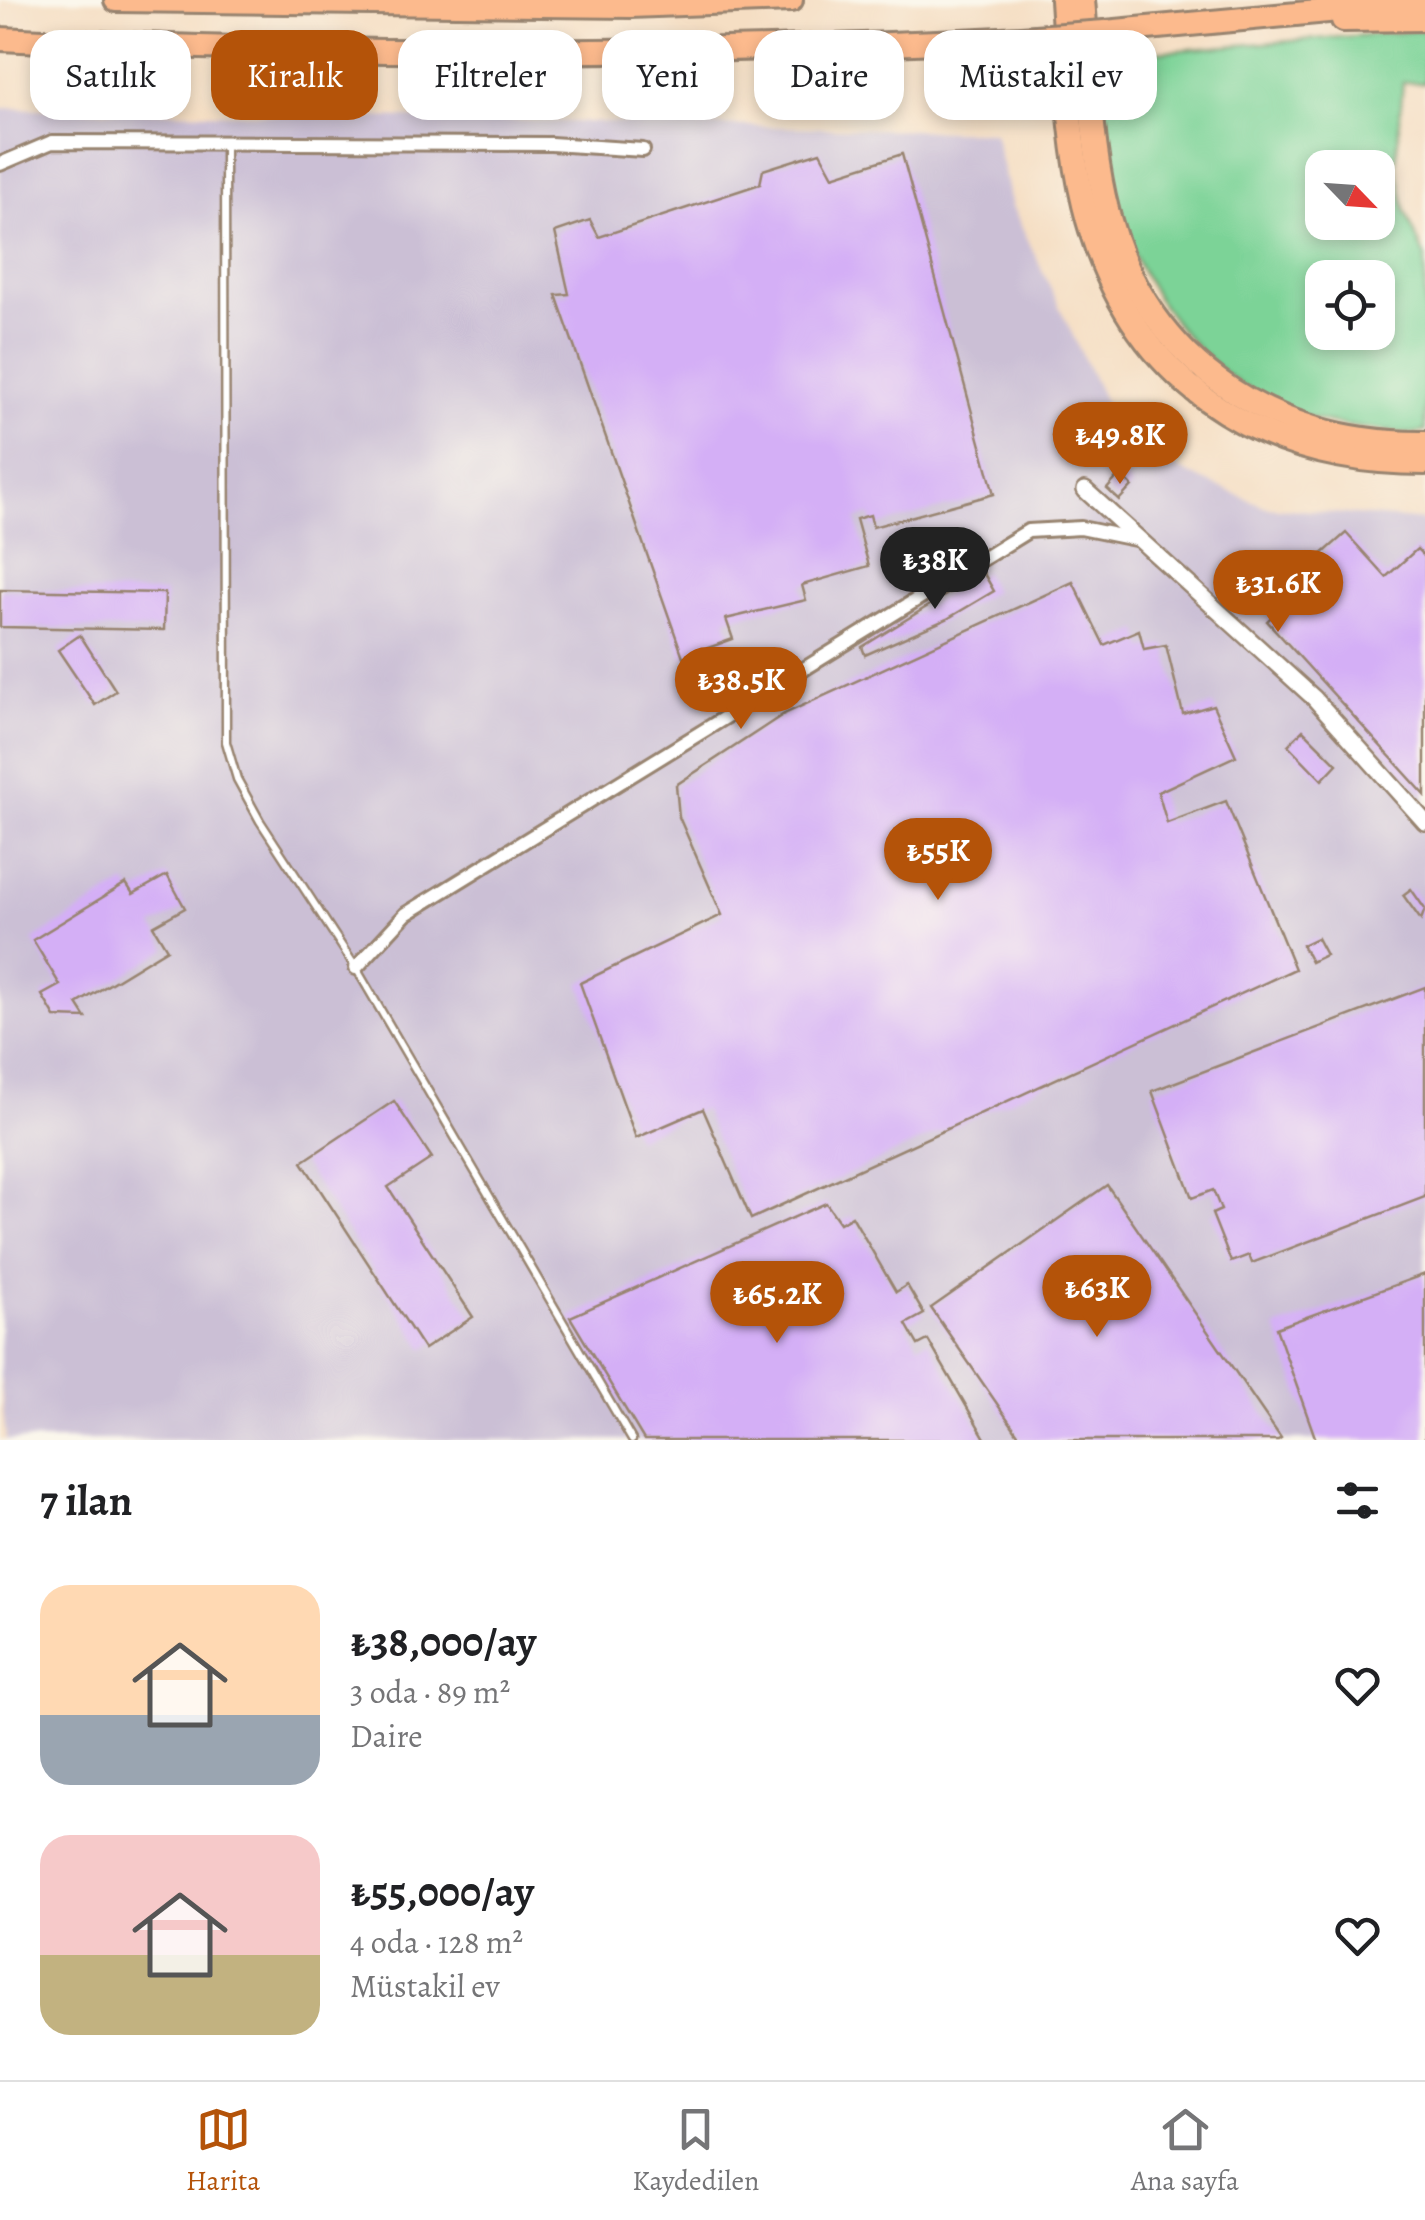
<!DOCTYPE html>
<html lang="tr">
<head>
<meta charset="utf-8">
<style>
	:root { --surface:#fff; --page:#f6f6f6; --text:#202124; --muted:#757577; --line:#e0e0e0; --accent:#b45309 }
	body { margin:0; font-family:Alegreya,serif; background:var(--page); color:var(--text); height:100vh; display:flex; flex-direction:column; font-size:38px; white-space:nowrap }
	* { box-sizing:border-box; margin:0 }
	p { font-size:32px; color:var(--muted) }
	.icon { flex:none; width:55px; height:55px; fill:none; stroke:currentColor; stroke-width:2; stroke-linecap:round; stroke-linejoin:round }
	.map { position:relative; height:1440px; overflow:hidden }
	.panel { display:flex; flex-direction:column; background:var(--surface); flex:1 }
	.panel>* { flex:none }
	.top-card { position:absolute; left:30px; top:30px; width:1365px; height:90px; display:flex; gap:20px }
	.needle { width:65px; rotate:115deg }
	.fabs { position:absolute; left:1305px; top:150px; display:grid; gap:20px }
	.fabs a { display:grid; place-items:center; width:90px; height:90px; border-radius:20px; background:var(--surface); box-shadow:0 5px 15px #0003; font-size:50px }
	.price { position:absolute; translate:-50% -85px; padding:0 22px; border-radius:35px; background:var(--accent); color:#fff; font-size:32px; line-height:65px; filter:drop-shadow(0 2px 5px #0008) }
	.price::after { content:''; position:absolute; left:50%; top:60px; width:30px; height:22px; margin-left:-15px; background:inherit; clip-path:polygon(0 0,100% 0,50% 100%) }
	.price.active { background:#222; color:#fff }
	ul { padding:0; list-style:none }
	li { display:flex; align-items:center; gap:30px; height:250px; padding:0 40px }
	li span { display:grid; place-items:center; flex:none; width:280px; height:200px; border-radius:30px; color:#555 }
	li>.icon { margin-inline-start:auto }
	span .icon { width:120px; height:120px; fill:#fffc; stroke-width:1 }
	li b { font-size:42px }
	h2 { display:flex; justify-content:space-between; align-items:center; height:120px; padding:0 40px; font-size:42px }
	.pill { padding:0 35px; border-radius:30px; background:var(--surface); box-shadow:0 5px 15px #0003; font-size:35px; line-height:90px }
	.pill.active { background:var(--accent); color:#fff }
	.dock { display:flex; justify-content:space-around; align-items:center; height:140px; border-top:2px solid var(--line); background:var(--surface); font-size:28px; color:var(--muted) }
	.dock a { display:grid; justify-items:center; gap:5px }
	.dock .active { color:var(--accent) }
	.map>svg:first-child { display:block }
	.industrial { fill:#cbbfd5 }
	.green { fill:#7cd397; stroke:#5c7e5a; stroke-width:2.5; fill-rule:evenodd }
	.building { fill:#d4aff6 }
	.lines { fill:none; stroke-linecap:round; stroke-linejoin:round }
	.service-casing { stroke:#988470; stroke-width:11 }
	.minor-casing { stroke:#988470; stroke-width:18 }
	.tertiary-casing { stroke:#988470; stroke-width:20 }
	.motorway-casing { stroke:#988470; stroke-width:28 }
	.service { stroke:#fff; stroke-width:6 }
	.minor { stroke:#fff; stroke-width:12 }
	.tertiary { stroke:#fff; stroke-width:15 }
	.motorway { stroke:#fcba8d; stroke-width:22 }
	.motorway-bridge-casing { stroke:#988470; stroke-width:28; stroke-linecap:butt }
	.motorway-bridge { stroke:#fcba8d; stroke-width:22 }
</style>
</head>
<body>
<div class="map">
<svg width="1425" height="1440" viewBox="0 0 1425 1440">
	<rect width="100%" height="100%" fill="#fbf7ec"/>
	<filter id="ink" filterUnits="userSpaceOnUse"><feTurbulence type="fractalNoise" baseFrequency=".01" numOctaves="2"/><feDisplacementMap in="SourceGraphic" scale="20" xChannelSelector="R" yChannelSelector="G"/><feConvolveMatrix kernelMatrix="1 2 1 2 8 2 1 2 1" color-interpolation-filters="sRGB"/></filter>
	<filter id="wash" filterUnits="userSpaceOnUse"><feTurbulence type="fractalNoise" baseFrequency=".0048" numOctaves="4" result="noise"/><feDisplacementMap in="SourceGraphic" scale="40" xChannelSelector="R" yChannelSelector="G"/><feGaussianBlur stdDeviation="2.25" result="paint"/><feColorMatrix in="noise" values="0 0 0 0 0 0 0 0 0 0 0 0 0 0 0 0 0 1.4 0 .05"/><feComposite in="paint" operator="in"/></filter>
	<g filter="url(#wash)">
		<rect width="100%" height="100%" fill="#f5dec3"/>
		<!-- industrial -->
		<polygon class="industrial" points="0,108 994,132 1012,206 1125,446 1266,507 1425,521 1425,1440 6,1440 0,1375"/>
		<!-- green -->
		<path class="green" d="M1425 30V83L1403 82 1396 164 1405 210 1425 258V432L1409 434C1375 429 1337 427 1304 416 1214 386 1146 304 1119 215 1103 164 1101 110 1096 57ZM1322 168H1378V222H1322ZM1322 278H1378V332H1322Z"/>
		<g id="blocks">
			<!-- building -->
			<g class="building">
				<polygon points="820,152 833,176 902,154 994,494 873,527 870,515 856,519 869,566 802,585 806,600 726,619 733,639 683,657 556,295 569,294 555,232 590,220 599,237 760,184 763,170"/>
				<polygon points="1120,474 1132,486 1119,500 1107,489"/>
				<polygon points="1346,533 1386,577 1417,549 1425,557 1425,795 1267,621 1287,602 1274,587 1306,557 1312,563"/>
				<polygon points="983,572 994,591 947,619 865,655 862,647"/>
				<polygon points="1073,582 1104,645 1139,630 1144,649 1166,645 1183,714 1213,705 1236,756 1158,792 1167,823 1226,801 1295,969 751,1219 703,1109 636,1138 580,983 722,915 679,817 676,785 784,714"/>
				<polygon points="0,590 165,593 164,630 0,627"/>
				<polygon points="80,635 116,691 95,705 58,650"/>
				<polygon points="1303,730 1337,764 1322,780 1288,745"/>
				<polygon points="167,875 185,908 153,926 167,949 77,1004 86,1018 55,1017 42,995 60,985 33,940 126,883 133,894"/>
				<polygon points="1411,889 1425,909 1421,920 1403,895"/>
				<polygon points="1317,938 1326,955 1311,962 1302,945"/>
				<polygon points="1425,987 1425,1197 1252,1263 1249,1255 1231,1262 1212,1214 1221,1210 1213,1190 1192,1198 1152,1091"/>
				<polygon points="394,1101 432,1158 388,1187 473,1317 424,1349 302,1162"/>
				<polygon points="1107,1185 1281,1438 1278,1440 1022,1440 931,1308"/>
				<polygon points="826,1203 840,1223 852,1216 896,1292 907,1285 924,1314 906,1324 918,1345 928,1340 986,1440 644,1440 570,1317"/>
				<polygon points="1425,1274 1425,1440 1316,1440 1276,1328"/>
			</g>
		</g>
	</g>
	<g filter="url(#ink)">
		<use href="#blocks" fill-opacity="0" stroke="#988470" stroke-width="2.5"/>
		<g class="lines">
			<defs>
				<polyline id="service" points="225,142 226,742 237,779 260,821 356,968 632,1440"/>
				<g id="minor">
					<polyline points="0,164 52,142 551,144 643,150"/>
					<polyline points="356,968 406,914 1028,531 1081,528 1140,540"/>
				</g>
				<polyline id="tertiary" points="1085,490 1314,698 1425,822"/>
				<g id="motorway">
					<polyline points="116,0 630,6 791,0"/>
					<path d="M1062 0C1067 68 1068 139 1084 205 1126 378 1253 463 1425 463"/>
					<path d="M1083 0C1089 65 1090 133 1104 197 1138 356 1267 445 1425 443"/>
					<polyline points="1343,20 1425,19"/>
					<polyline points="1105,32 1425,2"/>
					<path d="M0 39C341 56 680 56 1021 38"/>
				</g>
			</defs>
			<!-- service casing -->
			<use href="#service" class="service-casing"/>
			<!-- minor casing -->
			<use href="#minor" class="minor-casing"/>
			<!-- tertiary casing -->
			<use href="#tertiary" class="tertiary-casing"/>
			<!-- motorway casing -->
			<use href="#motorway" class="motorway-casing"/>
			<!-- service -->
			<use href="#service" class="service"/>
			<!-- minor -->
			<use href="#minor" class="minor"/>
			<!-- tertiary -->
			<use href="#tertiary" class="tertiary"/>
			<!-- motorway -->
			<use href="#motorway" class="motorway"/>
			<defs>
				<polyline id="motorway-bridge" points="1021,38 1105,32"/>
			</defs>
			<!-- motorway-bridge casing -->
			<use href="#motorway-bridge" class="motorway-bridge-casing"/>
			<!-- motorway-bridge -->
			<use href="#motorway-bridge" class="motorway-bridge"/>
		</g>
	</g>
</svg>
<div class="fabs">
<a><svg class="needle" viewBox="-14 -14 28 28"><path d="M0-13l5 13h-10z" fill="#e53935"/><path d="M0 13l5-13h-10z" fill="#757577"/></svg></a>
<a><svg class="icon" aria-label="locate" viewBox="0 0 24 24"><circle cx="12" cy="12" r="6"/><path d="M12 2v4M12 18v4M2 12h4M18 12h4"/></svg></a>
</div>
<b class="price" style="left:1120px;top:487px">₺49.8K</b>
<b class="price active" style="left:935px;top:612px">₺38K</b>
<b class="price" style="left:1278px;top:635px">₺31.6K</b>
<b class="price" style="left:741px;top:732px">₺38.5K</b>
<b class="price" style="left:938px;top:903px">₺55K</b>
<b class="price" style="left:1097px;top:1340px">₺63K</b>
<b class="price" style="left:777px;top:1346px">₺65.2K</b>
<div class="top-card">
<a class="pill">Satılık</a>
<a class="pill active">Kiralık</a>
<a class="pill">Filtreler</a>
<a class="pill">Yeni</a>
<a class="pill">Daire</a>
<a class="pill">Müstakil ev</a>
</div>
</div>
<section class="panel">
<h2>7 ilan<svg class="icon" aria-label="filters" viewBox="0 0 24 24"><path d="M4 7h16M4 17h16"/><circle cx="9" cy="7" r="2"/><circle cx="15" cy="17" r="2"/></svg></h2>
<ul>
<li><span style="background:linear-gradient(#ffd9b3 65%,#9aa5b1 0)"><svg class="icon" aria-label="home" viewBox="0 0 24 24"><path d="M3 11l9-7 9 7M6 9v11h12V9"/></svg></span><div><b>₺38,000/ay</b><p>3 oda · 89 m²</p><p>Daire</p></div><svg class="icon" aria-label="heart" viewBox="0 0 24 24"><path d="M12 20l-8-8c-3-5 5-10 8-4 3-6 11-1 8 4z"/></svg></li>
<li><span style="background:linear-gradient(#f6c9c9 60%,#c2b280 0)"><svg class="icon" aria-label="home" viewBox="0 0 24 24"><path d="M3 11l9-7 9 7M6 9v11h12V9"/></svg></span><div><b>₺55,000/ay</b><p>4 oda · 128 m²</p><p>Müstakil ev</p></div><svg class="icon" aria-label="heart" viewBox="0 0 24 24"><path d="M12 20l-8-8c-3-5 5-10 8-4 3-6 11-1 8 4z"/></svg></li>
</ul>
</section>
<nav class="dock">
<a class="active"><svg class="icon" aria-label="map" viewBox="0 0 24 24"><path d="M3 6l6-2 6 2 6-2v14l-6 2-6-2-6 2zM9 4v14M15 6v14"/></svg>Harita</a>
<a><svg class="icon" aria-label="saved" viewBox="0 0 24 24"><path d="M7 4h10v16l-5-4-5 4z"/></svg>Kaydedilen</a>
<a><svg class="icon" aria-label="home" viewBox="0 0 24 24"><path d="M3 11l9-7 9 7M6 9v11h12V9"/></svg>Ana sayfa</a>
</nav>
</body>
</html>
